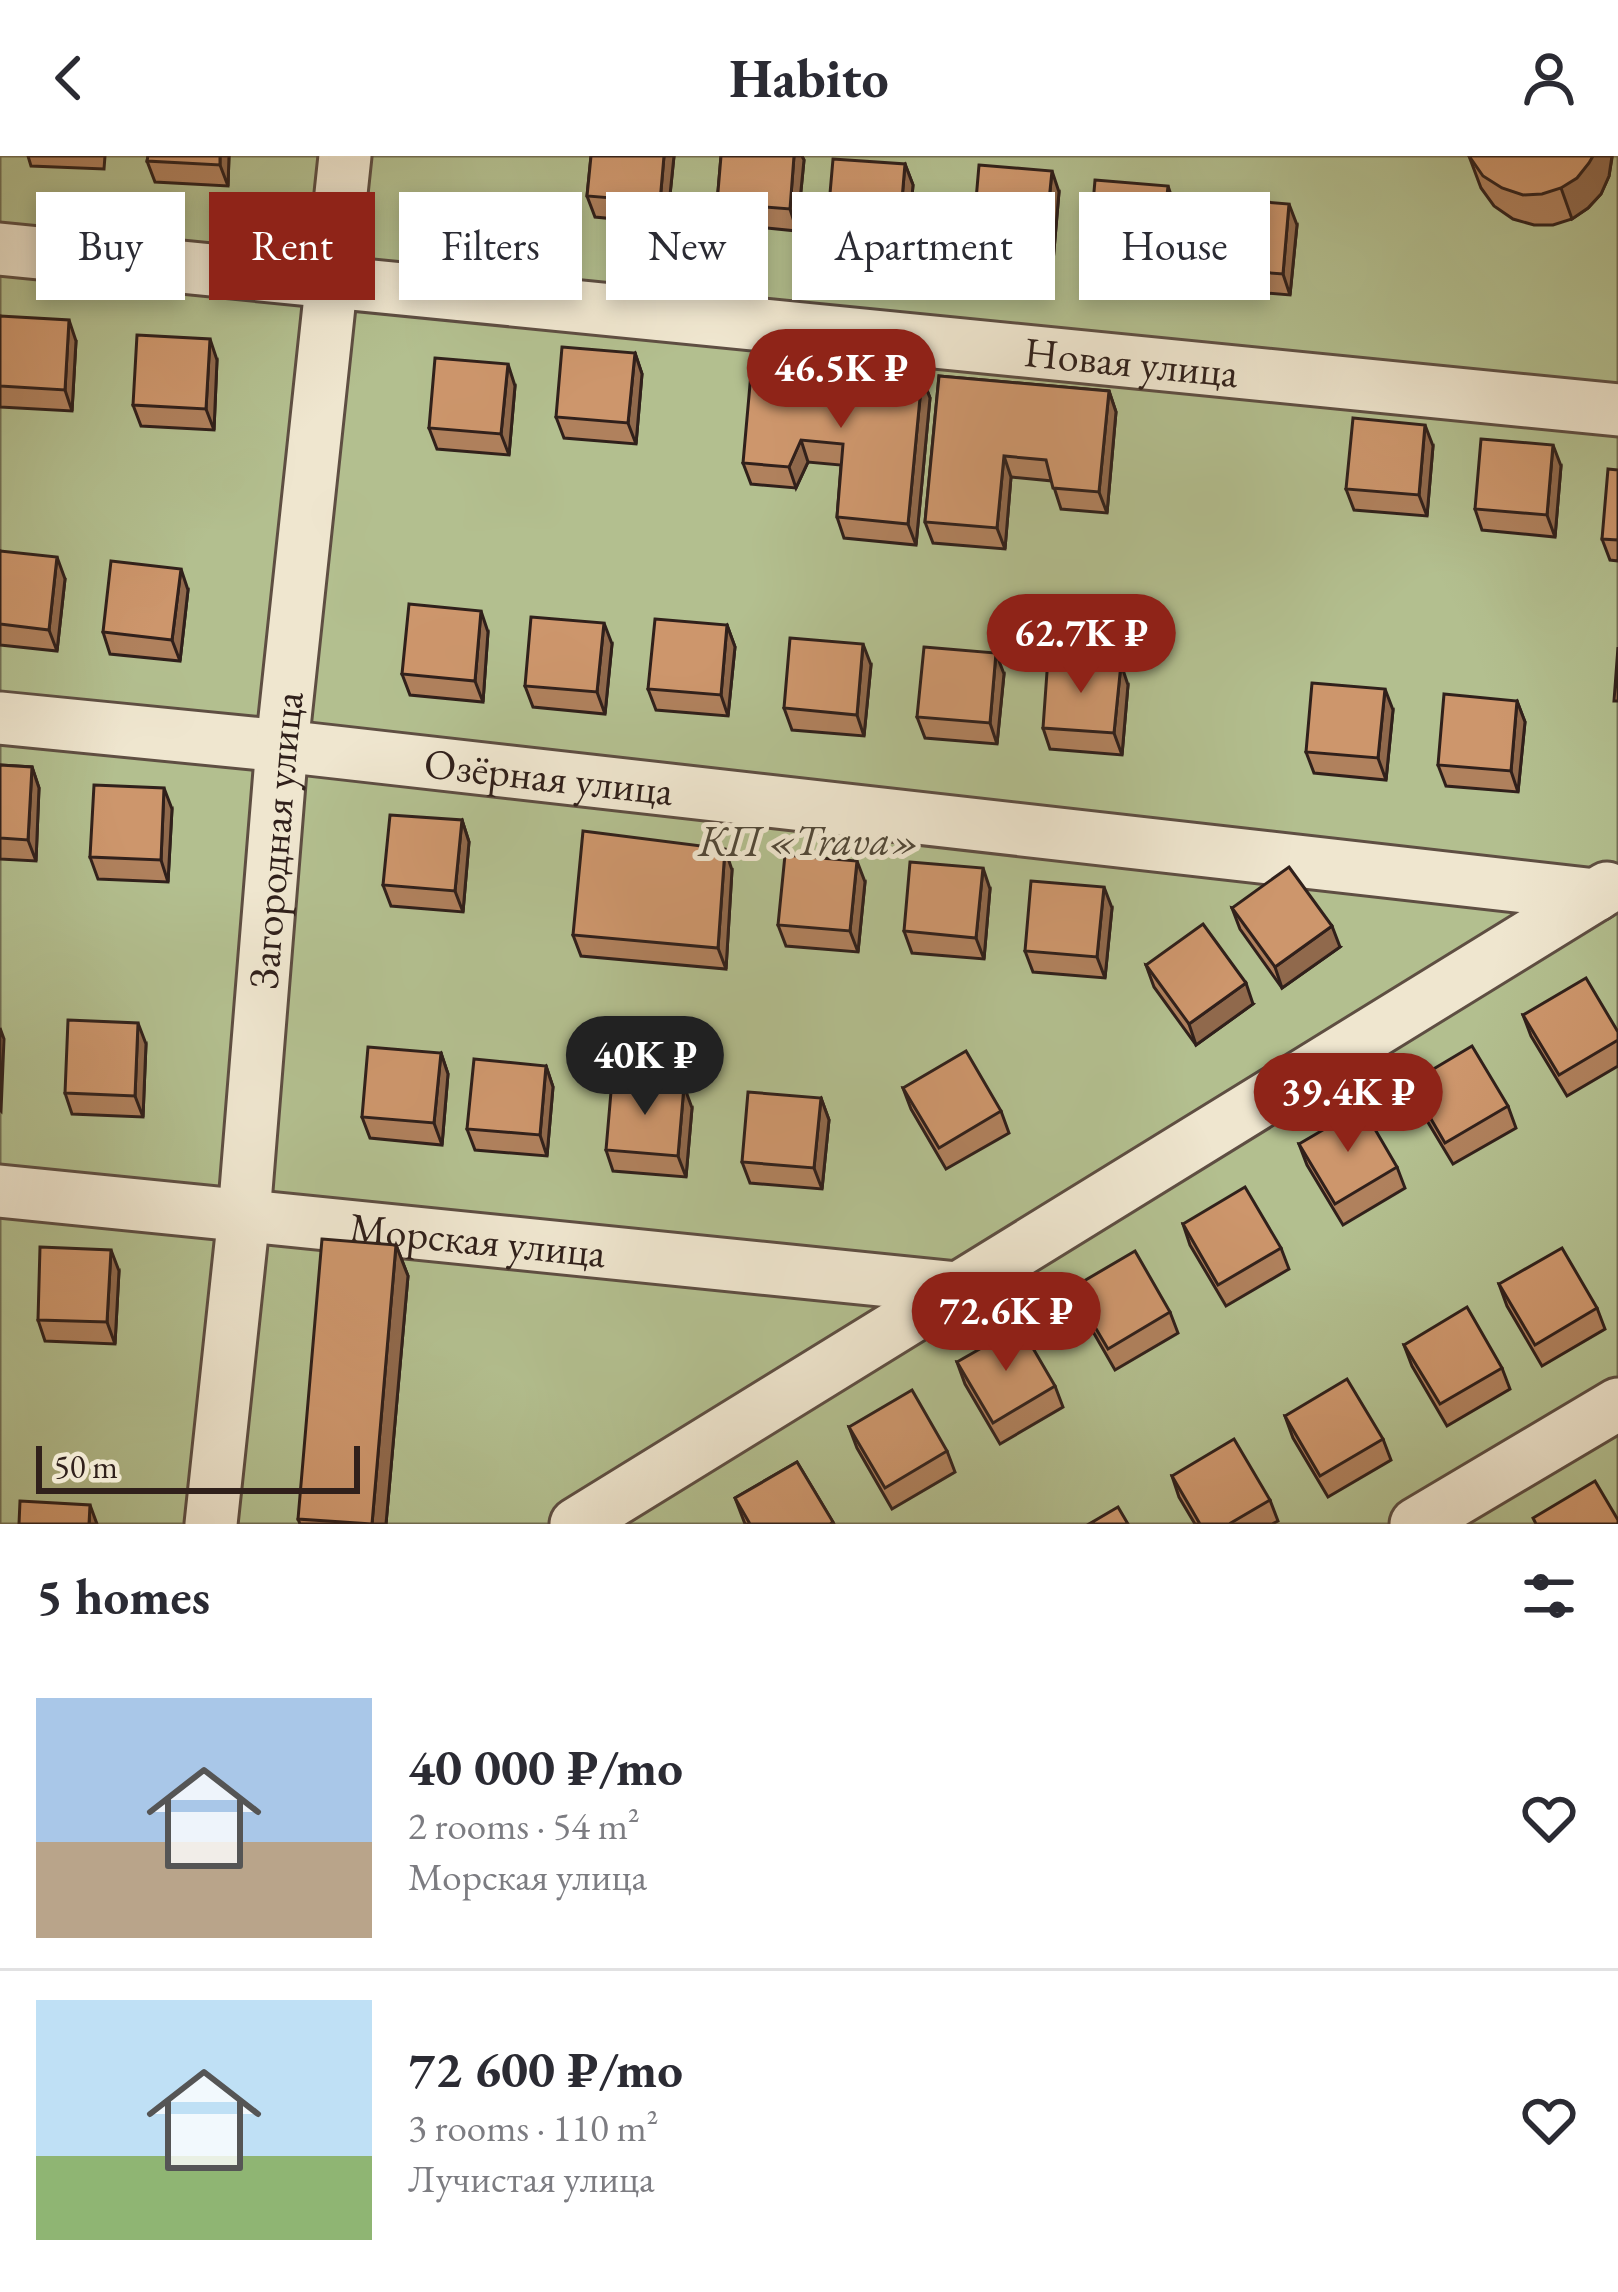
<!DOCTYPE html>
<html lang="en">
<head>
<meta charset="utf-8">
<style>
	:root { --surface:#fff; --page:#f7f7f7; --text:#2b2b33; --muted:#7c7c81; --line:#e1e1e2; --accent:#8f2418 }
	body { margin:0; font-family:"EB Garamond",serif; background:var(--page); color:var(--text); height:100vh; display:flex; flex-direction:column; font-size:45px; white-space:nowrap }
	* { box-sizing:border-box; margin:0 }
	p { font-size:39px; color:var(--muted) }
	.icon { flex:none; width:66px; height:66px; fill:none; stroke:currentColor; stroke-width:2; stroke-linecap:round; stroke-linejoin:round }
	.map { position:relative; height:1368px; overflow:hidden }
	.drawer { display:flex; flex-direction:column; background:var(--surface); flex:1 }
	.drawer>* { flex:none }
	.banner { position:absolute; left:36px; top:36px; width:1548px; height:108px; display:flex; gap:24px }
	.scale { position:absolute; left:36px; bottom:30px; width:324px; box-sizing:border-box; padding-left:12px; border:6px solid #30201b; border-top:0; font-size:33px; line-height:42px; white-space:nowrap; color:#30201b; -webkit-text-stroke:9px #efe6cf; paint-order:stroke }
	.price { position:absolute; translate:-50% -102px; padding:0 27px; border-radius:42px; background:var(--accent); color:#fff; font-size:39px; line-height:78px; filter:drop-shadow(0 3px 6px #0008) }
	.price::after { content:''; position:absolute; left:50%; top:72px; width:36px; height:27px; margin-left:-18px; background:inherit; clip-path:polygon(0 0,100% 0,50% 100%) }
	.price.current { background:#222; color:#fff }
	ul { padding:0; list-style:none }
	li { display:flex; align-items:center; gap:36px; height:300px; padding:0 36px }
	li+li { border-top:3px solid var(--line) }
	li span { display:grid; place-items:center; flex:none; width:336px; height:240px; border-radius:0px; color:#555 }
	li>.icon { margin-inline-start:auto }
	span .icon { width:144px; height:144px; fill:#fffc; stroke-width:1 }
	li b { font-size:51px }
	h2 { display:flex; justify-content:space-between; align-items:center; height:144px; padding:0 36px; font-size:51px }
	.chip { padding:0 42px; border-radius:0px; background:var(--surface); box-shadow:0 6px 18px #0003; font-size:42px; line-height:108px }
	.chip.current { background:var(--accent); color:#fff }
	header { display:flex; justify-content:space-between; align-items:center; height:156px; padding:0 36px; background:var(--surface); font-size:54px; font-weight:700 }
	.map>svg:first-child { display:block }
	.green { fill:#b3bf8f; stroke:#727055; stroke-width:3 }
	.lines { fill:none; stroke-linecap:round; stroke-linejoin:round }
	.minor-casing { stroke:#5e4e42; stroke-width:57 }
	.minor { stroke:#efe6cf; stroke-width:51 }
	.wall { fill:#b0815d; stroke:#30201b; stroke-width:3 }
	.shaded-wall { fill:#90694c; stroke:#30201b; stroke-width:3 }
	.building { fill:#cd966c; stroke:#30201b; stroke-width:3 }
	.labels { text-anchor:middle; stroke-width:10; stroke-linejoin:round; paint-order:stroke }
	.street-label { font-size:42px; fill:#30201b; stroke:#efe6cf }
	.park-label { font-size:42px; font-style:italic; fill:#514838; stroke:#efe6cf }
</style>
</head>
<body>
<header><svg class="icon" aria-label="back" viewBox="0 0 24 24"><path d="M15 5l-7 7 7 7"/></svg>Habito<svg class="icon" aria-label="person" viewBox="0 0 24 24"><circle cx="12" cy="8" r="4"/><path d="M4 21q1-7 8-7t8 7"/></svg></header>
<div class="map">
<svg width="1618" height="1368" viewBox="0 0 1618 1368">
	<rect width="100%" height="100%" fill="#e6d8b5"/>
	<filter id="stains"><feTurbulence type="fractalNoise" baseFrequency=".00167" numOctaves="4"/><feColorMatrix values="0 0 0 0 .2 0 0 0 0 .09 0 0 0 0 .02 0 0 0 .5 -.17"/></filter>
	<radialGradient id="worn" r=".72"><stop offset=".6" stop-color="#630" stop-opacity="0"/><stop offset="1" stop-color="#630" stop-opacity=".3"/></radialGradient>
	<!-- green -->
	<rect class="green" x="0" y="0" width="1618" height="1368"/>
	<g class="lines">
		<defs>
			<g id="minor">
				<path id="s1" d="M0 93 1618 254"/>
				<path id="s2" d="M0 562 282 590 1596 739"/>
				<path id="s3" d="M0 1035 958 1132"/>
				<path id="s4" d="M211 1368 244 1059 282 590 345 0"/>
				<polyline points="576,1368 1607,732"/>
				<polyline points="1416,1368 1618,1248"/>
			</g>
		</defs>
		<!-- minor casing -->
		<use href="#minor" class="minor-casing"/>
		<!-- minor -->
		<use href="#minor" class="minor"/>
	</g>
	<!-- wall -->
	<g class="wall">
		<polygon points="28,0 105,0 104,13 31,10"/>
		<polygon points="148,0 229,0 228,30 155,26 147,5"/>
		<polygon points="591,0 674,0 667,68 595,61 587,40"/>
		<polygon points="721,0 802,0 804,4 797,75 725,68 717,47"/>
		<polygon points="1469,0 1612,0 1612,2 1609,20 1601,38 1588,52 1572,63 1553,69 1534,69 1513,63 1494,50 1481,32"/>
		<polygon points="905,8 913,29 907,100 835,93 827,72"/>
		<polygon points="1059,36 1053,106 981,100 973,79"/>
		<polygon points="1175,51 1169,121 1097,115 1089,94"/>
		<polygon points="1297,69 1290,139 1218,133 1210,112"/>
		<polygon points="0,160 76,185 72,255 0,251"/>
		<polygon points="635,197 642,218 636,288 564,282 556,261"/>
		<polygon points="217,204 214,274 141,270 133,249"/>
		<polygon points="939,220 1109,235 1116,256 1107,357 1061,353 1052,325 1011,321 1005,393 933,387 925,366"/>
		<polygon points="922,221 930,242 916,389 844,382 837,361 841,309 808,306 796,332 751,328 743,307"/>
		<polygon points="515,230 509,299 437,293 429,272"/>
		<polygon points="1433,290 1427,360 1354,354 1346,333"/>
		<polygon points="1561,310 1555,381 1482,374 1475,353"/>
		<polygon points="1618,314 1618,405 1610,404 1602,383"/>
		<polygon points="0,395 65,423 57,495 0,489"/>
		<polygon points="188,434 180,505 110,498 103,476"/>
		<polygon points="727,469 735,491 728,560 656,554 648,533"/>
		<polygon points="488,476 483,546 410,539 402,518"/>
		<polygon points="612,488 605,558 533,551 525,530"/>
		<polygon points="871,509 864,580 792,574 784,552"/>
		<polygon points="1004,518 997,588 925,582 917,561"/>
		<polygon points="1128,529 1122,599 1050,593 1043,572"/>
		<polygon points="1517,545 1525,566 1518,636 1446,630 1438,609"/>
		<polygon points="1393,554 1386,624 1314,617 1306,596"/>
		<polygon points="0,609 32,611 39,632 36,705 0,703"/>
		<polygon points="172,653 168,726 98,723 90,701"/>
		<polygon points="462,664 469,686 463,756 391,750 383,729"/>
		<polygon points="732,714 726,813 581,800 573,779"/>
		<polygon points="865,726 858,796 786,790 778,769"/>
		<polygon points="990,733 984,803 912,797 904,775"/>
		<polygon points="1112,752 1105,822 1033,816 1025,795"/>
		<polygon points="1232,752 1340,791 1282,832 1240,773"/>
		<polygon points="1146,809 1253,848 1196,889 1154,831"/>
		<polygon points="1523,859 1618,876 1618,910 1567,940 1531,880"/>
		<polygon points="146,888 143,961 72,958 65,937"/>
		<polygon points="441,897 448,918 442,989 370,982 362,961"/>
		<polygon points="546,910 553,931 547,1000 475,994 467,973"/>
		<polygon points="1410,927 1508,950 1516,972 1453,1008 1417,948"/>
		<polygon points="903,932 1001,955 1009,977 946,1013 911,953"/>
		<polygon points="821,942 829,964 822,1033 750,1027 742,1006"/>
		<polygon points="692,952 686,1021 613,1015 606,994"/>
		<polygon points="1299,988 1397,1011 1405,1032 1343,1069 1307,1009"/>
		<polygon points="1183,1068 1281,1092 1289,1113 1226,1150 1190,1089"/>
		<polygon points="396,1089 408,1120 386,1368 300,1368 298,1363"/>
		<polygon points="119,1115 115,1188 45,1185 38,1164"/>
		<polygon points="1499,1128 1597,1152 1605,1173 1542,1210 1507,1150"/>
		<polygon points="1072,1132 1170,1156 1178,1177 1115,1214 1080,1153"/>
		<polygon points="1404,1189 1502,1212 1510,1233 1447,1270 1412,1210"/>
		<polygon points="957,1206 1055,1230 1063,1251 1000,1288 965,1228"/>
		<polygon points="1285,1260 1383,1283 1391,1304 1328,1341 1293,1282"/>
		<polygon points="849,1271 947,1295 955,1316 892,1353 857,1292"/>
		<polygon points="797,1306 834,1368 745,1368 735,1342"/>
		<polygon points="1172,1320 1270,1344 1278,1365 1272,1368 1195,1368 1179,1341"/>
	</g>
	<!-- shaded-wall -->
	<g class="shaded-wall">
		<polygon points="220,0 229,0 228,30 220,9"/>
		<polygon points="664,0 674,0 667,68 660,46"/>
		<polygon points="794,0 802,0 804,4 797,75 790,53"/>
		<polygon points="1593,0 1612,0 1609,20 1601,38 1588,52 1572,63 1561,32"/>
		<polygon points="905,8 913,29 907,100 899,79"/>
		<polygon points="1052,15 1059,36 1053,106 1045,85"/>
		<polygon points="1168,30 1175,51 1169,121 1161,100"/>
		<polygon points="1289,48 1297,69 1290,139 1283,118"/>
		<polygon points="69,164 76,185 72,255 65,234"/>
		<polygon points="210,183 217,204 214,274 206,253"/>
		<polygon points="635,197 642,218 636,288 628,267"/>
		<polygon points="508,208 515,230 509,299 501,278"/>
		<polygon points="922,221 930,242 916,389 908,368"/>
		<polygon points="1109,235 1116,256 1107,357 1099,336"/>
		<polygon points="1425,269 1433,290 1427,360 1419,339"/>
		<polygon points="801,284 808,306 796,332 789,311"/>
		<polygon points="1553,289 1561,310 1555,381 1547,359"/>
		<polygon points="1004,300 1011,321 1005,393 997,372"/>
		<polygon points="57,401 65,423 57,495 49,474"/>
		<polygon points="181,413 188,434 180,505 172,484"/>
		<polygon points="481,455 488,476 483,546 475,525"/>
		<polygon points="604,467 612,488 605,558 597,536"/>
		<polygon points="727,469 735,491 728,560 721,539"/>
		<polygon points="863,488 871,509 864,580 857,559"/>
		<polygon points="996,497 1004,518 997,588 990,567"/>
		<polygon points="1121,508 1128,529 1122,599 1114,577"/>
		<polygon points="1385,533 1393,554 1386,624 1378,602"/>
		<polygon points="1517,545 1525,566 1518,636 1511,615"/>
		<polygon points="32,611 39,632 36,705 28,684"/>
		<polygon points="164,632 172,653 168,726 161,704"/>
		<polygon points="462,664 469,686 463,756 455,735"/>
		<polygon points="725,693 732,714 726,813 718,792"/>
		<polygon points="857,705 865,726 858,796 850,775"/>
		<polygon points="983,712 990,733 984,803 976,782"/>
		<polygon points="1104,731 1112,752 1105,822 1097,801"/>
		<polygon points="1332,770 1340,791 1282,832 1275,811"/>
		<polygon points="1246,827 1253,848 1196,889 1189,868"/>
		<polygon points="138,867 146,888 143,961 135,940"/>
		<polygon points="0,872 4,883 1,955 0,954"/>
		<polygon points="441,897 448,918 442,989 434,967"/>
		<polygon points="546,910 553,931 547,1000 540,979"/>
		<polygon points="684,930 692,952 686,1021 678,1000"/>
		<polygon points="821,942 829,964 822,1033 814,1012"/>
		<polygon points="396,1089 408,1120 386,1368 372,1368"/>
		<polygon points="111,1094 119,1115 115,1188 107,1166"/>
		<polygon points="90,1349 97,1368 89,1368"/>
	</g>
	<!-- building -->
	<g class="building">
		<polygon points="148,0 220,0 220,9 147,5"/>
		<polygon points="591,0 664,0 660,46 587,40"/>
		<polygon points="721,0 794,0 790,53 717,47"/>
		<polygon points="1469,0 1593,0 1589,7 1577,22 1561,32 1542,38 1523,39 1502,32 1483,20"/>
		<polygon points="833,3 905,8 899,79 827,72"/>
		<polygon points="979,9 1052,15 1045,85 973,79"/>
		<polygon points="1095,24 1168,30 1161,100 1089,94"/>
		<polygon points="1217,42 1289,48 1283,118 1210,112"/>
		<polygon points="0,160 69,164 65,234 0,230"/>
		<polygon points="137,179 210,183 206,253 133,249"/>
		<polygon points="562,191 635,197 628,267 556,261"/>
		<polygon points="435,202 508,208 501,278 429,272"/>
		<polygon points="752,206 922,221 908,368 837,361 843,288 801,284 789,311 743,307"/>
		<polygon points="939,220 1109,235 1099,336 1053,332 1046,304 1004,300 997,372 925,366"/>
		<polygon points="1353,262 1425,269 1419,339 1346,333"/>
		<polygon points="1481,283 1553,289 1547,359 1475,353"/>
		<polygon points="1608,313 1618,314 1618,384 1602,383"/>
		<polygon points="0,395 57,401 49,474 0,468"/>
		<polygon points="111,405 181,413 172,484 103,476"/>
		<polygon points="409,448 481,455 475,525 402,518"/>
		<polygon points="531,461 604,467 597,536 525,530"/>
		<polygon points="655,463 727,469 721,539 648,533"/>
		<polygon points="790,482 863,488 857,559 784,552"/>
		<polygon points="924,491 996,497 990,567 917,561"/>
		<polygon points="1618,491 1618,545 1614,545"/>
		<polygon points="1048,502 1121,508 1114,577 1043,572"/>
		<polygon points="1312,527 1385,533 1378,602 1306,596"/>
		<polygon points="1444,538 1517,545 1511,615 1438,609"/>
		<polygon points="0,609 32,611 28,684 0,682"/>
		<polygon points="94,629 164,632 161,704 90,701"/>
		<polygon points="390,659 462,664 455,735 383,729"/>
		<polygon points="583,675 725,693 718,792 573,779"/>
		<polygon points="785,699 857,705 850,775 778,769"/>
		<polygon points="910,706 983,712 976,782 904,775"/>
		<polygon points="1289,711 1332,770 1275,811 1232,752"/>
		<polygon points="1031,725 1104,731 1097,801 1025,795"/>
		<polygon points="1203,768 1246,827 1189,868 1146,809"/>
		<polygon points="1586,822 1618,876 1618,884 1559,919 1523,859"/>
		<polygon points="68,864 138,867 135,940 65,937"/>
		<polygon points="1472,890 1508,950 1445,987 1410,927"/>
		<polygon points="368,891 441,897 434,967 362,961"/>
		<polygon points="966,895 1001,955 939,992 903,932"/>
		<polygon points="474,903 546,910 540,979 467,973"/>
		<polygon points="612,924 684,930 678,1000 606,994"/>
		<polygon points="748,936 821,942 814,1012 742,1006"/>
		<polygon points="1362,951 1397,1011 1335,1048 1299,988"/>
		<polygon points="1245,1031 1281,1092 1218,1129 1183,1068"/>
		<polygon points="322,1083 396,1089 372,1368 298,1363"/>
		<polygon points="40,1091 111,1094 107,1166 38,1164"/>
		<polygon points="1562,1092 1597,1152 1535,1189 1499,1128"/>
		<polygon points="1135,1095 1170,1156 1108,1193 1072,1132"/>
		<polygon points="1467,1151 1502,1212 1440,1248 1404,1189"/>
		<polygon points="1020,1170 1055,1230 993,1267 957,1206"/>
		<polygon points="1347,1223 1383,1283 1320,1320 1285,1260"/>
		<polygon points="912,1234 947,1295 885,1332 849,1271"/>
		<polygon points="1234,1283 1270,1344 1229,1368 1200,1368 1172,1320"/>
		<polygon points="797,1306 833,1366 830,1368 750,1368 735,1342"/>
		<polygon points="1595,1325 1618,1364 1618,1368 1536,1368 1533,1362"/>
		<polygon points="20,1345 90,1349 89,1368 19,1368"/>
		<polygon points="1118,1351 1128,1368 1089,1368"/>
	</g>
	<g class="labels">
		<!-- street labels -->
		<g class="street-label">
			<text dy="15" stroke="none"><textPath href="#s1" startOffset="1137">Новая улица</textPath></text>
			<text dy="15" stroke="none"><textPath href="#s2" startOffset="552">Озёрная улица</textPath></text>
			<text dy="15" stroke="none"><textPath href="#s4" startOffset="687">Загородная улица</textPath></text>
			<text dy="15" stroke="none"><textPath href="#s3" startOffset="480">Морская улица</textPath></text>
		</g>
		<!-- park labels -->
		<g class="park-label">
			<text x="809" y="699">КП «Trava»</text>
		</g>
	</g>
	<rect width="100%" height="100%" filter="url(#stains)"/>
	<rect width="100%" height="100%" fill="url(#worn)"/>
</svg>
<div class="scale">50 m</div>
<b class="price" style="left:841px;top:275px">46.5K ₽</b>
<b class="price" style="left:1081px;top:540px">62.7K ₽</b>
<b class="price current" style="left:645px;top:962px">40K ₽</b>
<b class="price" style="left:1348px;top:999px">39.4K ₽</b>
<b class="price" style="left:1006px;top:1218px">72.6K ₽</b>
<div class="banner">
<a class="chip">Buy</a>
<a class="chip current">Rent</a>
<a class="chip">Filters</a>
<a class="chip">New</a>
<a class="chip">Apartment</a>
<a class="chip">House</a>
</div>
</div>
<section class="drawer">
<h2>5 homes<svg class="icon" aria-label="filters" viewBox="0 0 24 24"><path d="M4 7h16M4 17h16"/><circle cx="9" cy="7" r="2"/><circle cx="15" cy="17" r="2"/></svg></h2>
<ul>
<li><span style="background:linear-gradient(#a9c7e8 60%,#b9a48a 0)"><svg class="icon" aria-label="home" viewBox="0 0 24 24"><path d="M3 11l9-7 9 7M6 9v11h12V9"/></svg></span><div><b>40 000 ₽/mo</b><p>2 rooms · 54 m²</p><p>Морская улица</p></div><svg class="icon" aria-label="heart" viewBox="0 0 24 24"><path d="M12 20l-8-8c-3-5 5-10 8-4 3-6 11-1 8 4z"/></svg></li>
<li><span style="background:linear-gradient(#bfe0f5 65%,#8fb573 0)"><svg class="icon" aria-label="home" viewBox="0 0 24 24"><path d="M3 11l9-7 9 7M6 9v11h12V9"/></svg></span><div><b>72 600 ₽/mo</b><p>3 rooms · 110 m²</p><p>Лучистая улица</p></div><svg class="icon" aria-label="heart" viewBox="0 0 24 24"><path d="M12 20l-8-8c-3-5 5-10 8-4 3-6 11-1 8 4z"/></svg></li>
</ul>
</section>
</body>
</html>
